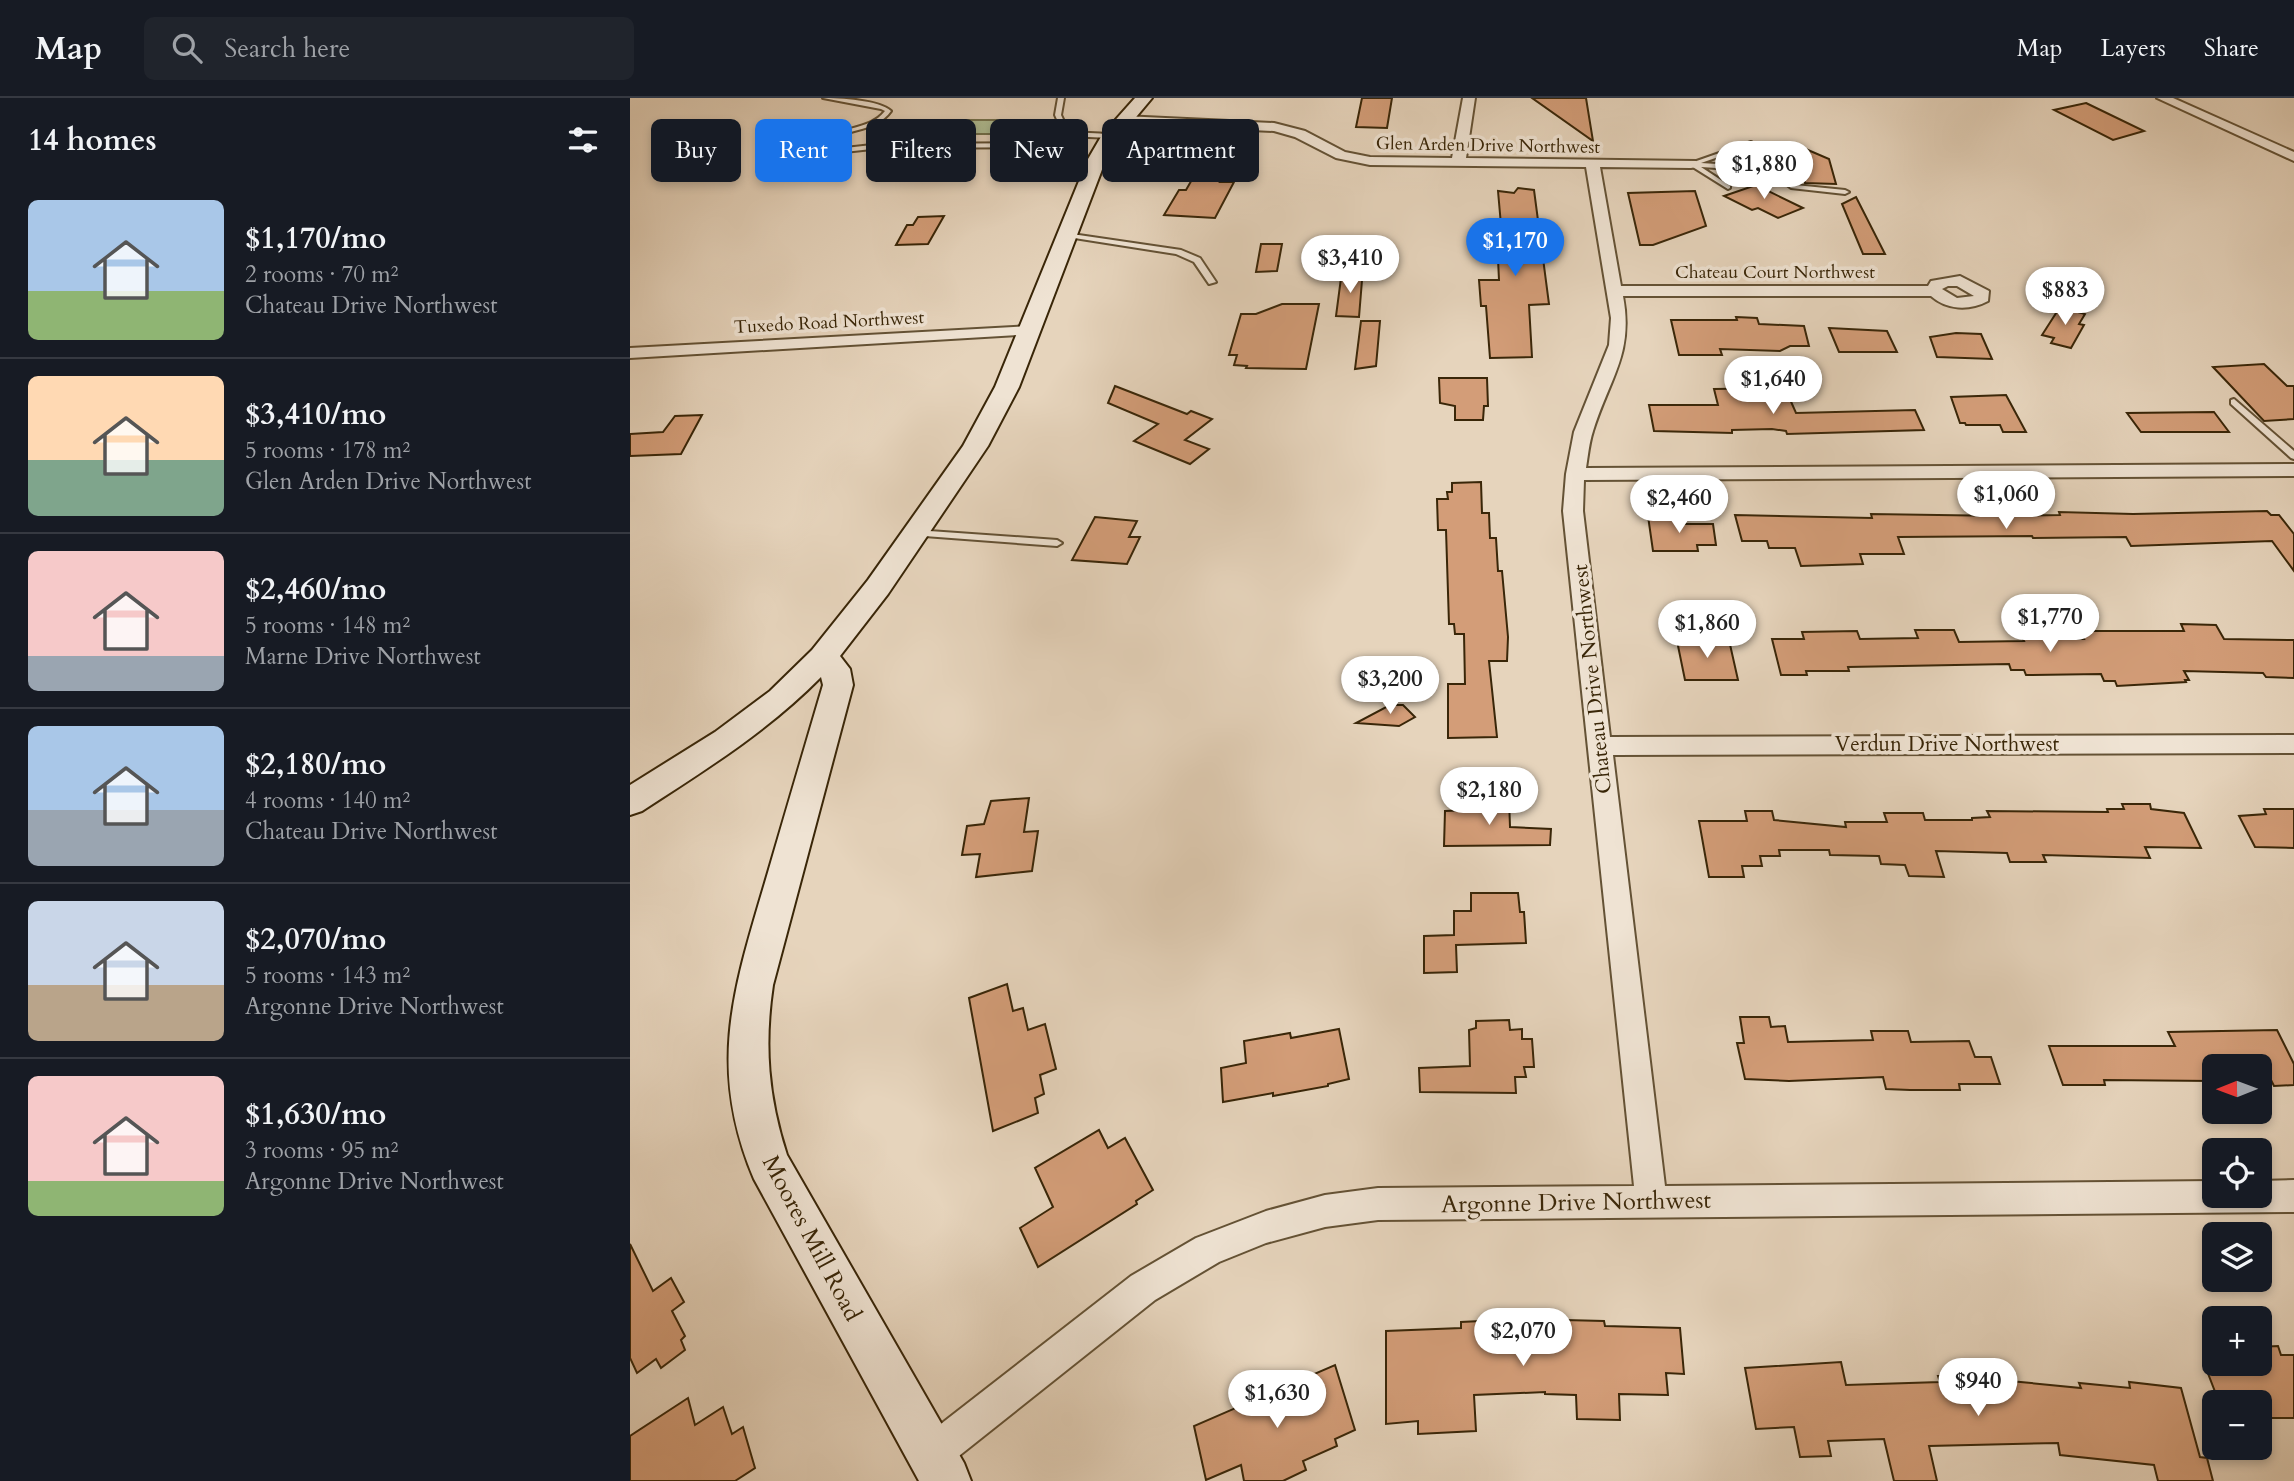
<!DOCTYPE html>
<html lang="en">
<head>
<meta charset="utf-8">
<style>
	:root { --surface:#171b24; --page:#20242c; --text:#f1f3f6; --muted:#9ea1a6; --line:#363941; --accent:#1a73e8 }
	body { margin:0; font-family:Cardo,serif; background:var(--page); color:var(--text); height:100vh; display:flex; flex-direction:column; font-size:26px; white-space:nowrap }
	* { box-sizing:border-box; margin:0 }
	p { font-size:23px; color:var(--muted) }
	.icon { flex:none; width:38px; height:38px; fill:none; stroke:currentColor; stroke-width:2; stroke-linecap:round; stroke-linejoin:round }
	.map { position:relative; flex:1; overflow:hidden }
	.drawer { display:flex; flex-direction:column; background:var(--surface); width:630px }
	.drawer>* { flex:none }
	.guide { position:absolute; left:21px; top:21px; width:665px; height:63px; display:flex; gap:14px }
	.needle { width:46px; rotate:269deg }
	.controls { position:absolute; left:1572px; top:956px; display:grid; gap:14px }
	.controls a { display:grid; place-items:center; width:70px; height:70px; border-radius:10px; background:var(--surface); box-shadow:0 4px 10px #0003; font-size:35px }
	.price { position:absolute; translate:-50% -60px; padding:0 16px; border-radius:24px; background:#fff; color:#222; font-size:23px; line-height:46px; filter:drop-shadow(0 2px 4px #0008) }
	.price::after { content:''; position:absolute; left:50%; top:42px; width:21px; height:16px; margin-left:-10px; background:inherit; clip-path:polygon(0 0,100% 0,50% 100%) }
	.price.selected { background:var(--accent); color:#fff }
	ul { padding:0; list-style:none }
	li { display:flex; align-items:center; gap:21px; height:175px; padding:0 28px }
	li+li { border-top:2px solid var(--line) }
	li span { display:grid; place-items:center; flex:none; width:196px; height:140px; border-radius:10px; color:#555 }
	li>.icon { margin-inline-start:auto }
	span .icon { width:84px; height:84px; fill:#fffc; stroke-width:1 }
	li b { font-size:30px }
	h2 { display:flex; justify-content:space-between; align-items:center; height:84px; padding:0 28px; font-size:30px }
	.chip { padding:0 24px; border-radius:10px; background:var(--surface); box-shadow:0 4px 10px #0003; font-size:24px; line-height:63px }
	.chip.selected { background:var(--accent); color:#fff }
	header { display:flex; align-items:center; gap:42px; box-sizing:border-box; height:98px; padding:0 35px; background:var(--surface); border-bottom:2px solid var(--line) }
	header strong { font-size:33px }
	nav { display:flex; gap:38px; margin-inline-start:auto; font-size:24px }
	.search { width:490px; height:63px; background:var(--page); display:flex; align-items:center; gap:18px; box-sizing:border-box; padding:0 24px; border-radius:10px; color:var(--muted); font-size:26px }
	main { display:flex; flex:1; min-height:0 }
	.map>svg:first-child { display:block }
	.green { fill:#b0be94; stroke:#74724e; stroke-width:2 }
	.building { fill:#d39d78; stroke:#392608; stroke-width:2 }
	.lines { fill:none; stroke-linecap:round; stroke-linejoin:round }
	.lane-casing { stroke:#645235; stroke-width:4 }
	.street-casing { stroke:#645235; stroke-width:4 }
	.secondary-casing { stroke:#392608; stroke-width:4 }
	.lane { fill:#efe3d3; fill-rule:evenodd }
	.street { fill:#efe3d3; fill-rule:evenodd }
	.secondary { fill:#efe3d3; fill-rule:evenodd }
	.labels { text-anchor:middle; stroke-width:7; stroke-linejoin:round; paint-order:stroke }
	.far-street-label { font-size:18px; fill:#392608; stroke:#efe3d3 }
	.street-label { font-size:21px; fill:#392608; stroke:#efe3d3 }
	.near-street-label { font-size:24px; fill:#392608; stroke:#efe3d3 }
</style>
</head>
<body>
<header>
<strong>Map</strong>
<div class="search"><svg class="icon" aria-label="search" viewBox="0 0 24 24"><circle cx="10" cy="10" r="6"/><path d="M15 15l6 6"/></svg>Search here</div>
<nav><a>Map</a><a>Layers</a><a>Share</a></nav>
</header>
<main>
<section class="drawer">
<h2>14 homes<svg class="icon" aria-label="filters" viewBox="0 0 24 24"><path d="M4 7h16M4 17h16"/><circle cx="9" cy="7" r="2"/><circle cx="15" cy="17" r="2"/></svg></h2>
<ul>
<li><span style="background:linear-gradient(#a9c7e8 65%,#8fb573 0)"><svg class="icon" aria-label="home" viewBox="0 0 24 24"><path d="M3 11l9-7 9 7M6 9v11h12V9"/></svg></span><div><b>$1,170/mo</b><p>2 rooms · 70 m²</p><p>Chateau Drive Northwest</p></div></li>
<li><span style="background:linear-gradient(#ffd9b3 60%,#7fa58c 0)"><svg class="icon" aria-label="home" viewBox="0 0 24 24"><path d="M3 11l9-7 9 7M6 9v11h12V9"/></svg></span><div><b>$3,410/mo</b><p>5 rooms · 178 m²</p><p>Glen Arden Drive Northwest</p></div></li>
<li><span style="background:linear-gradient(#f6c9c9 75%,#9aa5b1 0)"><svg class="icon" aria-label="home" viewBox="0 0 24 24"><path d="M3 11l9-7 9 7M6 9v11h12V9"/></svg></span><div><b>$2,460/mo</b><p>5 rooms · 148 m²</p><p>Marne Drive Northwest</p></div></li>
<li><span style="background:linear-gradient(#a9c7e8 60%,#9aa5b1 0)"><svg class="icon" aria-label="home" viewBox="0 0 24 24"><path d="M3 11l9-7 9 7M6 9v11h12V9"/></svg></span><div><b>$2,180/mo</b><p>4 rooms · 140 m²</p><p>Chateau Drive Northwest</p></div></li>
<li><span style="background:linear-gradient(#c9d6e8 60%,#b9a48a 0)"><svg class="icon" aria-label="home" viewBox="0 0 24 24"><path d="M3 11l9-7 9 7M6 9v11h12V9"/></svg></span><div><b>$2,070/mo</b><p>5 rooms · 143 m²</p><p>Argonne Drive Northwest</p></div></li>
<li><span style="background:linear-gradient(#f6c9c9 75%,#8fb573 0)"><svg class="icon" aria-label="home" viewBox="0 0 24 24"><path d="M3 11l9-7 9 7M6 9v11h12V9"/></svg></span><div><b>$1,630/mo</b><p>3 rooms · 95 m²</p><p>Argonne Drive Northwest</p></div></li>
</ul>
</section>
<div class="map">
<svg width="1664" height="1383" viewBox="0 0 1664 1383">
	<rect width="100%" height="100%" fill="#e6d4bc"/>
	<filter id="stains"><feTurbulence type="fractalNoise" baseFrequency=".00286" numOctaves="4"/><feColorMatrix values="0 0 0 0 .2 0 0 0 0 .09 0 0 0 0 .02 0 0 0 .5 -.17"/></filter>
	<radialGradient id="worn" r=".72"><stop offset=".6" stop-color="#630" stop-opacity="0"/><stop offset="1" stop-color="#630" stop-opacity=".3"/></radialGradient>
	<!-- green -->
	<polygon class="green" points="318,22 391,22 382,36 308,36"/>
	<!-- building -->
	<g class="building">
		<polygon points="732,0 762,0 757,30 726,29"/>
		<polygon points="902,0 956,0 963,43"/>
		<polygon points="1456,5 1514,33 1483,42 1424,12"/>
		<polygon points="1164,46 1199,61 1206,86 1175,85"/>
		<polygon points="579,52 607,53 590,84 604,84 585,120 534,117 549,92 556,92"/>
		<polygon points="1126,87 1173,110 1148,120 1128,110 1122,112 1094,98"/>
		<polygon points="888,90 904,92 919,206 899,207 902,259 860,260 856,208 851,208 849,182 869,182 868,161 874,161 868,93 884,95"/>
		<polygon points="1065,93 1076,128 1023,147 1010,147 998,95"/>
		<polygon points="1226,99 1255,156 1233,156 1212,106"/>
		<polygon points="314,118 298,146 266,147 277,127 283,127 288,119"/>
		<polygon points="631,146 652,146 647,173 626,174"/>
		<polygon points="733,170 729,219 706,218 711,180"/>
		<polygon points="652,206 689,206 676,271 616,270 617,268 604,267 607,257 599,257 611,216 626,216"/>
		<polygon points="1430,209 1455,216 1449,226 1454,227 1441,250 1421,245 1424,240 1412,237"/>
		<polygon points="1106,219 1127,220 1129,226 1174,228 1179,248 1160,248 1150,253 1090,251 1092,257 1049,257 1041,222 1107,222"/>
		<polygon points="731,223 750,223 746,268 725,271"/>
		<polygon points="1199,230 1257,233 1267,254 1209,254"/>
		<polygon points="1326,235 1351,236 1362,261 1307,259 1300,239"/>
		<polygon points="1634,266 1657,288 1664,288 1664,321 1634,323 1583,269"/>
		<polygon points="809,280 857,280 858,308 854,308 853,322 825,322 825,308 810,305"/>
		<polygon points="485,288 557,316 561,313 582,321 555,342 579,351 560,366 504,343 528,326 478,305"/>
		<polygon points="1155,290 1166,315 1285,312 1294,332 1157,336 1156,333 1142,331 1102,332 1102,335 1024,333 1019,307 1088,307 1084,291"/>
		<polygon points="1376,297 1396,334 1373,334 1370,327 1336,327 1335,325 1330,325 1321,299"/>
		<polygon points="1584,314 1599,334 1511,334 1497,315"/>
		<polygon points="72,317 51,356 0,358 0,336 33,334 45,318"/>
		<polygon points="851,384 852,415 859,415 860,440 866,440 868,473 872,473 878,539 877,563 859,563 867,639 818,640 818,586 835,586 834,536 825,536 824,526 819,526 816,432 808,432 807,401 818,401 817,394 822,394 822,385"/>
		<polygon points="1637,413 1641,417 1649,417 1664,436 1664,473 1642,443 1501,448 1496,439 1403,440 1402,438 1268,439 1274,456 1230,456 1233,466 1171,468 1165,450 1139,450 1137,443 1112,443 1105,417 1242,420 1241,416 1375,418 1430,417 1429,414 1503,416"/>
		<polygon points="1018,418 1048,418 1049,426 1083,426 1086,447 1067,447 1068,453 1023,453"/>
		<polygon points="465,419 507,423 499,439 510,439 497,466 442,462"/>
		<polygon points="1551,526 1586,527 1594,541 1664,542 1664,580 1636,579 1633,575 1554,573 1559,582 1555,582 1556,584 1487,588 1485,583 1474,583 1471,576 1396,577 1394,572 1381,572 1379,566 1218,569 1219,573 1176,573 1177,577 1151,577 1142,541 1174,541 1172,534 1227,533 1230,541 1288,540 1285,532 1324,532 1329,544 1394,543 1393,541 1454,541 1450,533 1554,533"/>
		<polygon points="1072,542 1099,542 1108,582 1055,582 1047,543"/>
		<polygon points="760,607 773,607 785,619 769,628 726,625"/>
		<polygon points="399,700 394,734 408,733 402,773 346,779 350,756 332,757 337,728 354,726 361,703"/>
		<polygon points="879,700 880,729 921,731 920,747 814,748 815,713 839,712 838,701"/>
		<polygon points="1492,706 1520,706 1521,711 1554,715 1571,750 1515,749 1520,760 1413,757 1416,764 1380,764 1377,755 1306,753 1314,779 1279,778 1275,767 1251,766 1249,758 1200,757 1199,752 1149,752 1150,758 1130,758 1132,768 1112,768 1114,779 1079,779 1069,723 1117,723 1115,713 1142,713 1144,722 1216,729 1215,724 1257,724 1254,715 1293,715 1295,722 1342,722 1342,720 1360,719 1357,713 1478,714 1477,711 1494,711"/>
		<polygon points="1634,711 1664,711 1664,750 1625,749 1609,718 1636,716"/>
		<polygon points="841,795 888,795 890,814 894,814 896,845 826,847 827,874 794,875 794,838 824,837 824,813 841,813"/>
		<polygon points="377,886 383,913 393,910 398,932 415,926 426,971 410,977 414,996 405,1000 408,1015 363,1033 339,900"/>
		<polygon points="1110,919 1139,919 1141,929 1155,928 1158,944 1243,942 1241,933 1278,933 1281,944 1339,943 1345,959 1361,959 1370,986 1329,986 1330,992 1280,992 1256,991 1253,979 1159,983 1115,981 1107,945 1114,945"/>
		<polygon points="879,922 880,932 892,931 892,941 902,941 904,969 894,969 896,979 885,979 886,995 790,994 789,970 840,968 839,932 846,930 846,923"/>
		<polygon points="709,931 719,981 698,986 698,988 643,998 643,995 593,1004 591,970 616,965 614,943 660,935 661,940"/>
		<polygon points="1647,932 1664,966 1664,987 1644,988 1641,982 1629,982 1629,968 1584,968 1584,983 1474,982 1475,987 1433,987 1419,948 1545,948 1538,934"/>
		<polygon points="469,1032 478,1050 495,1040 523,1092 506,1103 507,1106 408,1169 390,1130 423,1109 405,1070"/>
		<polygon points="0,1146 23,1193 41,1180 54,1204 42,1213 55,1238 51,1242 55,1252 31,1270 26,1261 7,1275 0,1260"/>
		<polygon points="892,1221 974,1223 975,1228 1050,1230 1054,1276 1036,1275 1038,1297 989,1296 990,1322 947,1321 946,1297 915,1296 915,1294 844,1297 846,1333 788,1336 788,1323 756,1326 756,1233 831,1230 831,1224"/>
		<polygon points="1648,1248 1651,1257 1664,1257 1664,1320 1629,1320 1629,1304 1589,1304 1574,1265 1629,1265 1629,1249"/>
		<polygon points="1211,1264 1216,1287 1310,1284 1308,1278 1379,1277 1380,1283 1451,1290 1449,1285 1500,1290 1499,1284 1551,1290 1570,1359 1577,1360 1583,1383 1528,1383 1524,1367 1430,1357 1428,1345 1299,1348 1307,1383 1264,1383 1254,1341 1198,1343 1201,1358 1170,1359 1164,1329 1126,1331 1115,1270"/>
		<polygon points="705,1267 725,1332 705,1341 707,1348 673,1363 676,1372 653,1383 614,1383 611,1367 576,1382 564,1328"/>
		<polygon points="58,1300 65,1327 93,1309 102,1336 113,1329 125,1370 105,1383 0,1383 0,1338"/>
	</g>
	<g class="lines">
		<defs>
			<g id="lane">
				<path d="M193 0C210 0 249 2 261 13 245 36 212 29 193 48L197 52 251 46 409 45 426 41 433 35 425 17 428 0H434L431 17 439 34 480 36 483 38 480 40 438 38 430 43 409 49 251 50 196 56 186 48C205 27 239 34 255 13L251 11Z"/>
				<polygon points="1121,44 1124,46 1123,47 1071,65 1152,70 1155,72 1159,83 1165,87 1215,92 1219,94 1215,96 1161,90 1153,84 1149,74 1071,69 1100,88 1100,90 1098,91 1058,66"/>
				<polygon points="435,135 551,152 570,160 586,184 579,186 564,164 546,156 438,139 435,139"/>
				<polygon points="1604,301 1664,353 1664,361 1661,360 1601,306 1601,302"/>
				<polygon points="285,432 427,442 432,445 427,448 281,437 281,433"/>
			</g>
			<g id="street">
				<path d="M833 0H845L836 60 1066 63V69L1061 70 970 69 991 188H1298L1301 183 1330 178 1359 193 1358 203C1339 213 1317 212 1301 198H993C1004 256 979 281 963 333 959 345 958 358 956 370L1664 366V378L954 382 953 413 980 639 1664 637V655L983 657 1035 1088 1584 1083V1097H1629V1083L1664 1082V1114L748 1122 695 1129 636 1145 589 1164 525 1202 315 1369 302 1374 289 1369 284 1356 289 1343 501 1178 566 1140 636 1113 695 1097 748 1090 1004 1088 933 413 936 376 944 334 979 247 981 220 956 69 740 67 706 60 665 39 644 33 493 26 487 22 493 18 644 25 675 33 715 54 740 59 822 60ZM1318 188H1327L1344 198 1327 200 1312 191Z"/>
				<polygon points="1527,0 1543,0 1664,54 1664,63"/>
				<polygon points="401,228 409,233 407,236 0,260 0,250"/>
			</g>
			<path id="secondary" d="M505 0H522L486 43 476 61 389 289 358 348 258 496 210 558 220 571 223 587 143 887C134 947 138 999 157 1057L334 1365 341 1383H289L124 1081C75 965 106 884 139 771 157 709 175 648 193 587L191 579C138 633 75 672 12 713L0 717V687L85 634 140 593 182 552 238 482 333 348 365 289 458 61 472 37Z"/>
		</defs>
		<!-- lane casing -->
		<use href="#lane" class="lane-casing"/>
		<!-- street casing -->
		<use href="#street" class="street-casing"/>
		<!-- secondary casing -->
		<use href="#secondary" class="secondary-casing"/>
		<!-- lane -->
		<use href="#lane" class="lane"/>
		<!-- street -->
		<use href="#street" class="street"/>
		<!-- secondary -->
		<use href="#secondary" class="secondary"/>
	</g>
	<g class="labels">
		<!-- far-street labels -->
		<g class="far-street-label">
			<text transform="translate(858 47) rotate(1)" y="6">Glen Arden Drive Northwest</text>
			<text x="1145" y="180">Chateau Court Northwest</text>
			<text transform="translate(199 224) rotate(-3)" y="6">Tuxedo Road Northwest</text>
		</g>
		<!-- street labels -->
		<g class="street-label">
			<text transform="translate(962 581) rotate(-96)" y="7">Chateau Drive Northwest</text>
			<text x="1317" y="653">Verdun Drive Northwest</text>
		</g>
		<!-- near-street labels -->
		<g class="near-street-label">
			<text transform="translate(946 1104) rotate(-1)" y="8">Argonne Drive Northwest</text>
			<text transform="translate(182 1140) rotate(62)" y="8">Moores Mill Road</text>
		</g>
	</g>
	<rect width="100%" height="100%" filter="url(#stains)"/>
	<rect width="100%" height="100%" fill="url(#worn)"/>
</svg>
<div class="controls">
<a><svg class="needle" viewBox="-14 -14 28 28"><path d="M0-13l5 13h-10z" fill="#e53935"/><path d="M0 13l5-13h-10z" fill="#9ea1a6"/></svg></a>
<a><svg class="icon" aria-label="locate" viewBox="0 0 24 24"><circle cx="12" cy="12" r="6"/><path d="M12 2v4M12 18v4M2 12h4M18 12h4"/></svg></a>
<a><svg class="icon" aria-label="layers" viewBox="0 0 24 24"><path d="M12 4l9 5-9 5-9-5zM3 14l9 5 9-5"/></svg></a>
<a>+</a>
<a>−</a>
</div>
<b class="price" style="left:1134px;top:103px">$1,880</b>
<b class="price selected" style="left:885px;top:180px">$1,170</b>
<b class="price" style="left:720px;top:197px">$3,410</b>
<b class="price" style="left:1435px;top:229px">$883</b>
<b class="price" style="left:1143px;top:318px">$1,640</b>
<b class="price" style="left:1376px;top:433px">$1,060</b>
<b class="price" style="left:1049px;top:437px">$2,460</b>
<b class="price" style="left:1420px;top:556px">$1,770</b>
<b class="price" style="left:1077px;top:562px">$1,860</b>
<b class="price" style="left:760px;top:618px">$3,200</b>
<b class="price" style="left:859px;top:729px">$2,180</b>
<b class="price" style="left:893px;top:1270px">$2,070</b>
<b class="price" style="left:1348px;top:1320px">$940</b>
<b class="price" style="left:647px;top:1332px">$1,630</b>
<div class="guide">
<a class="chip">Buy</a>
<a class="chip selected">Rent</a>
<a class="chip">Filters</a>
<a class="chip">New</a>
<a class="chip">Apartment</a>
</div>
</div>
</main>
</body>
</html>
